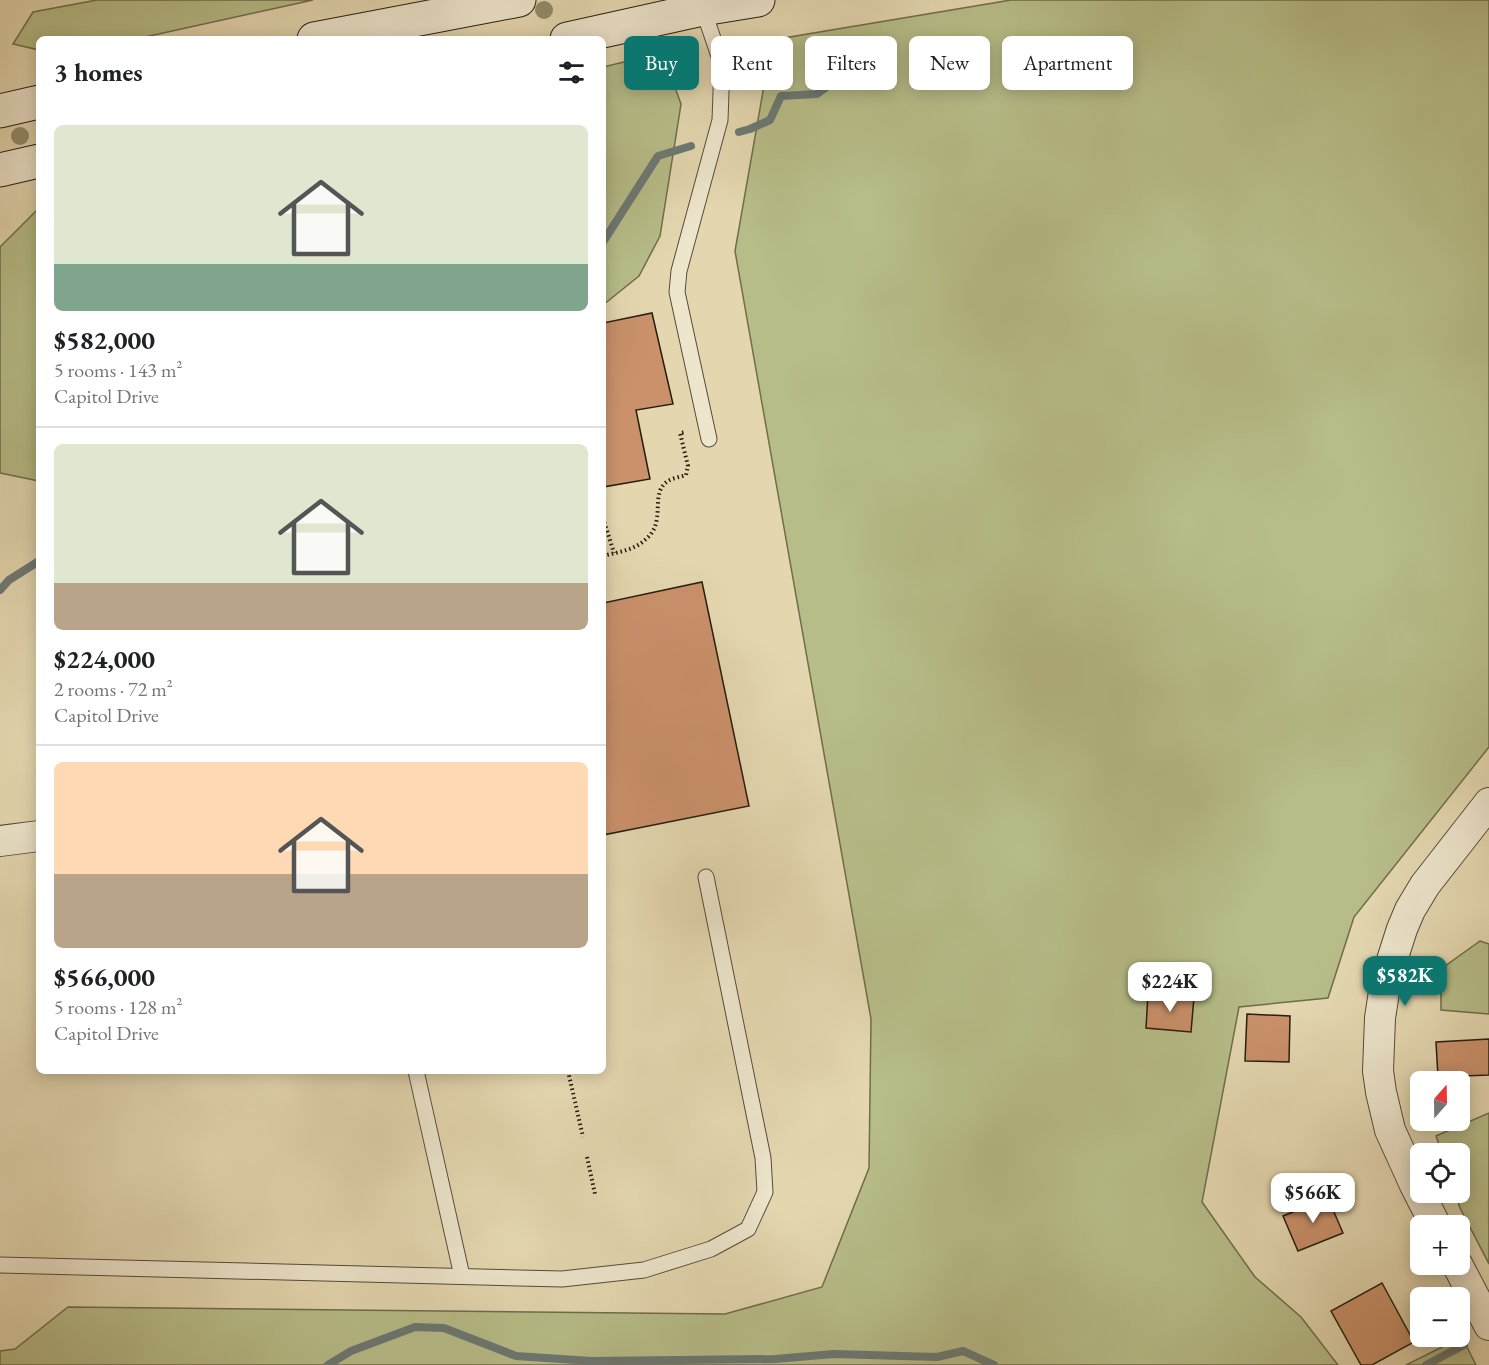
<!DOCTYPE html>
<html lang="en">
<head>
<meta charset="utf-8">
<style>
	:root { --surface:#fff; --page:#f6f6f6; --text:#202124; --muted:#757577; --line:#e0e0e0; --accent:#0f766e }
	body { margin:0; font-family:"EB Garamond",serif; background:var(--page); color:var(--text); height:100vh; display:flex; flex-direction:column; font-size:22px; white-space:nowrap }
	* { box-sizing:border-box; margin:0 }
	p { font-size:20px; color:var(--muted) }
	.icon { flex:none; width:33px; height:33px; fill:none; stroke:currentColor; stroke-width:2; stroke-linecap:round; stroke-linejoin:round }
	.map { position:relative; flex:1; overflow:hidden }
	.drawer { position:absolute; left:36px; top:36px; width:570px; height:1038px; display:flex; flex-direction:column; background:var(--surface); border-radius:9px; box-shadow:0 3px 15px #0003 }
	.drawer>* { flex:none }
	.hud { position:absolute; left:624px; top:36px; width:570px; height:54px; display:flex; gap:12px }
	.needle { width:39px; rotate:20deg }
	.controls { position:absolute; left:1410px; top:1071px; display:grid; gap:12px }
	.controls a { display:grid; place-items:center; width:60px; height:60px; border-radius:9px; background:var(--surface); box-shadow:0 3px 15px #0003; font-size:30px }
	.price { position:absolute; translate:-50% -51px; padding:0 14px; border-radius:12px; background:#fff; color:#222; font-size:20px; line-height:39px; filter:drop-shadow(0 2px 3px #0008) }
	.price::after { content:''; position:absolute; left:50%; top:36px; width:18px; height:14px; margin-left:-9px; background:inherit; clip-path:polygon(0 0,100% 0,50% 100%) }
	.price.on { background:var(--accent); color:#fff }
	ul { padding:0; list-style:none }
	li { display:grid; align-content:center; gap:12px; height:318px; padding:0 18px }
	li+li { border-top:2px solid var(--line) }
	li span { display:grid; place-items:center; height:186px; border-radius:9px; color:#555 }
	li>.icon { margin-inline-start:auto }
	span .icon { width:108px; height:108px; fill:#fffc; stroke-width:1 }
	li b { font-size:26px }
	h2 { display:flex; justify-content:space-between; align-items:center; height:72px; padding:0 18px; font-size:26px }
	.chip { padding:0 21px; border-radius:9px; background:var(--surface); box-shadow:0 3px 15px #0003; font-size:21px; line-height:54px }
	.chip.on { background:var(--accent); color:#fff }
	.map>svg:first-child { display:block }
	.green { fill:#b7bd89; stroke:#6e6d4d; stroke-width:1.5 }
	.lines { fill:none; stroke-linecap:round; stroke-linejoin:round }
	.stream { stroke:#6c7974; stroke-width:8 }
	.building { fill:#ca916b; stroke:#261d11; stroke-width:1.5 }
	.lane-casing { stroke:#564c39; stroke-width:17 }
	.street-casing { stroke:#564c39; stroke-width:32 }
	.secondary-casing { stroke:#261d11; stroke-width:35 }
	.path { stroke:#261d11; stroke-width:4; stroke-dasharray:1.5 3; stroke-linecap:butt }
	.lane { stroke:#ede5cc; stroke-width:15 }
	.street { stroke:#ede5cc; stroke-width:30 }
	.secondary { stroke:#ede5cc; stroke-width:33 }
	.tree { fill:#948b6c }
</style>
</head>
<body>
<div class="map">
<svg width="1489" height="1365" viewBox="0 0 1489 1365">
	<rect width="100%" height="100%" fill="#e4d7b0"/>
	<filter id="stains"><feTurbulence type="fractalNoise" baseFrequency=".00333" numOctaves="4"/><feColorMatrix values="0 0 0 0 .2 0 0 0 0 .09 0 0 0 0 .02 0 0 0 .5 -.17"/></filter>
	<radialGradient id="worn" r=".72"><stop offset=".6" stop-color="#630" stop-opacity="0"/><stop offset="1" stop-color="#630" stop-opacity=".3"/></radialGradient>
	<!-- green -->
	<g class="green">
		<polygon points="97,0 313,0 136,39 39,39 39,50 13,44 33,12"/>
		<polygon points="1011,0 1489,0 1489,747 1354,917 1328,998 1239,1007 1202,1202 1255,1277 1301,1317 1338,1365 0,1365 0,1351 15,1349 68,1307 725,1314 822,1287 869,1168 871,1019 735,251 772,40"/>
		<polygon points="632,60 671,76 681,104 660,236 639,276 603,305 603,67"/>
		<polygon points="39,208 39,481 0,473 0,247"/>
		<polygon points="1480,941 1489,944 1489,1014 1441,1010 1441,969"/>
		<polygon points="1489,1113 1489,1264 1460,1208 1455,1193 1460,1192 1460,1154 1442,1153 1436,1136"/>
		<polygon points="1462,1337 1476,1365 1406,1365"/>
	</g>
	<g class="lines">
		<!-- stream -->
		<g class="stream">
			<polyline points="739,132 750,129 770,120 781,96 817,94 828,86 842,58 872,47"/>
			<polyline points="603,242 658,156 691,146"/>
			<polyline points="0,590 9,580 39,561"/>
			<polyline points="328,1365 351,1351 415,1327 444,1328 516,1356 591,1361 775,1359 834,1354 937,1357 963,1351 994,1365"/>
			<polyline points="1426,1365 1464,1345"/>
		</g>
	</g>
	<!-- building -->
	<g class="building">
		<polygon points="652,313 673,404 636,410 650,479 603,487 603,323"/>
		<polygon points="702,582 749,806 603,835 603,603"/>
		<polygon points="1148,994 1194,997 1191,1032 1146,1028"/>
		<polygon points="1247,1014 1290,1016 1289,1062 1245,1061"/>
		<polygon points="1489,1039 1489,1075 1438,1077 1436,1042"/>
		<polygon points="1328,1198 1343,1233 1298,1251 1283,1216"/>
		<polygon points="1382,1283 1414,1342 1372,1365 1361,1365 1331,1311"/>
	</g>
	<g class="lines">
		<defs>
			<g id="lane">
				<polyline points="703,9 722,65 720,120 679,271 677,292 709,439"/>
				<polyline points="416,1071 462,1276"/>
				<polyline points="0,1265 562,1279 644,1270 711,1249 748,1229 765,1192 763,1158 706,877"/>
			</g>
			<g id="street">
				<polyline points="0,841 39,836"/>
				<polyline points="1436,1226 1415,1185 1390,1130 1381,1092 1378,1071 1380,1018 1386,979 1402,929 1410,910 1425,885 1489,803"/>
				<polyline points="1457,1264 1489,1325"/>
			</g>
			<g id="secondary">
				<polyline points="314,39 519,0"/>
				<polyline points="567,39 703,9 758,0"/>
				<polyline points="0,111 39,102"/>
				<polyline points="0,170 39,161"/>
			</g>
		</defs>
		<!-- lane casing -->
		<use href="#lane" class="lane-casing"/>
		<!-- street casing -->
		<use href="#street" class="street-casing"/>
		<!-- secondary casing -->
		<use href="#secondary" class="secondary-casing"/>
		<!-- path -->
		<g class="path">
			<polyline points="603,518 614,553"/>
			<path d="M603 556C618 552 635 550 646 539 667 522 649 493 668 481 673 478 680 477 686 475L688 466 680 433 686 432"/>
			<polyline points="568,1071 583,1137"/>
			<polyline points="587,1157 595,1194"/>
		</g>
		<!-- lane -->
		<use href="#lane" class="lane"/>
		<!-- street -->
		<use href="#street" class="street"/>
		<!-- secondary -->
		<use href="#secondary" class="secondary"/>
	</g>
	<!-- trees -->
	<g class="tree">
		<circle cx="544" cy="10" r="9"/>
		<circle cx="20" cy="136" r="9"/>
	</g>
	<rect width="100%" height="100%" filter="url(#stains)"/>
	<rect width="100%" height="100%" fill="url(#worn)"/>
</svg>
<div class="controls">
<a><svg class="needle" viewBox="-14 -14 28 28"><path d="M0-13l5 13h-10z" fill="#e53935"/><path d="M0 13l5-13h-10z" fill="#757577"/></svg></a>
<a><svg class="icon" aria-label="locate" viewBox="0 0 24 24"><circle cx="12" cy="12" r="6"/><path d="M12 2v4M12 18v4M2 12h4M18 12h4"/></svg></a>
<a>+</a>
<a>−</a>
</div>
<b class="price on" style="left:1405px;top:1007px">$582K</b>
<b class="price" style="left:1170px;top:1013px">$224K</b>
<b class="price" style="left:1313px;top:1224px">$566K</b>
<div class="hud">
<a class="chip on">Buy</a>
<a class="chip">Rent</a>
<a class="chip">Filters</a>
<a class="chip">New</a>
<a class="chip">Apartment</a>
</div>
<section class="drawer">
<h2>3 homes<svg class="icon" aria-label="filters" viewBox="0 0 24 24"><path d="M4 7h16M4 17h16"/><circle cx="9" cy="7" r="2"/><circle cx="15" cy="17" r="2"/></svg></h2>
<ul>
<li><span style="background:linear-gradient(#dfe7d0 75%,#7fa58c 0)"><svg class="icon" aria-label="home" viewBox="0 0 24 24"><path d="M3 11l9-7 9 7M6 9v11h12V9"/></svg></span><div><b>$582,000</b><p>5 rooms · 143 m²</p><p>Capitol Drive</p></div></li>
<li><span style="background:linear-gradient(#dfe7d0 75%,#b9a48a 0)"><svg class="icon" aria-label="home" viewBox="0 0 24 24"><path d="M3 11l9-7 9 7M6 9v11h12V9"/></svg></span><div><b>$224,000</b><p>2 rooms · 72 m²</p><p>Capitol Drive</p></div></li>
<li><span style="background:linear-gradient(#ffd9b3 60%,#b9a48a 0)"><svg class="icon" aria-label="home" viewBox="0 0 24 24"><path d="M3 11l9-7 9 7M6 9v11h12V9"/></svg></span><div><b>$566,000</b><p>5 rooms · 128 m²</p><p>Capitol Drive</p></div></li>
</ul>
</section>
</div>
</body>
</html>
